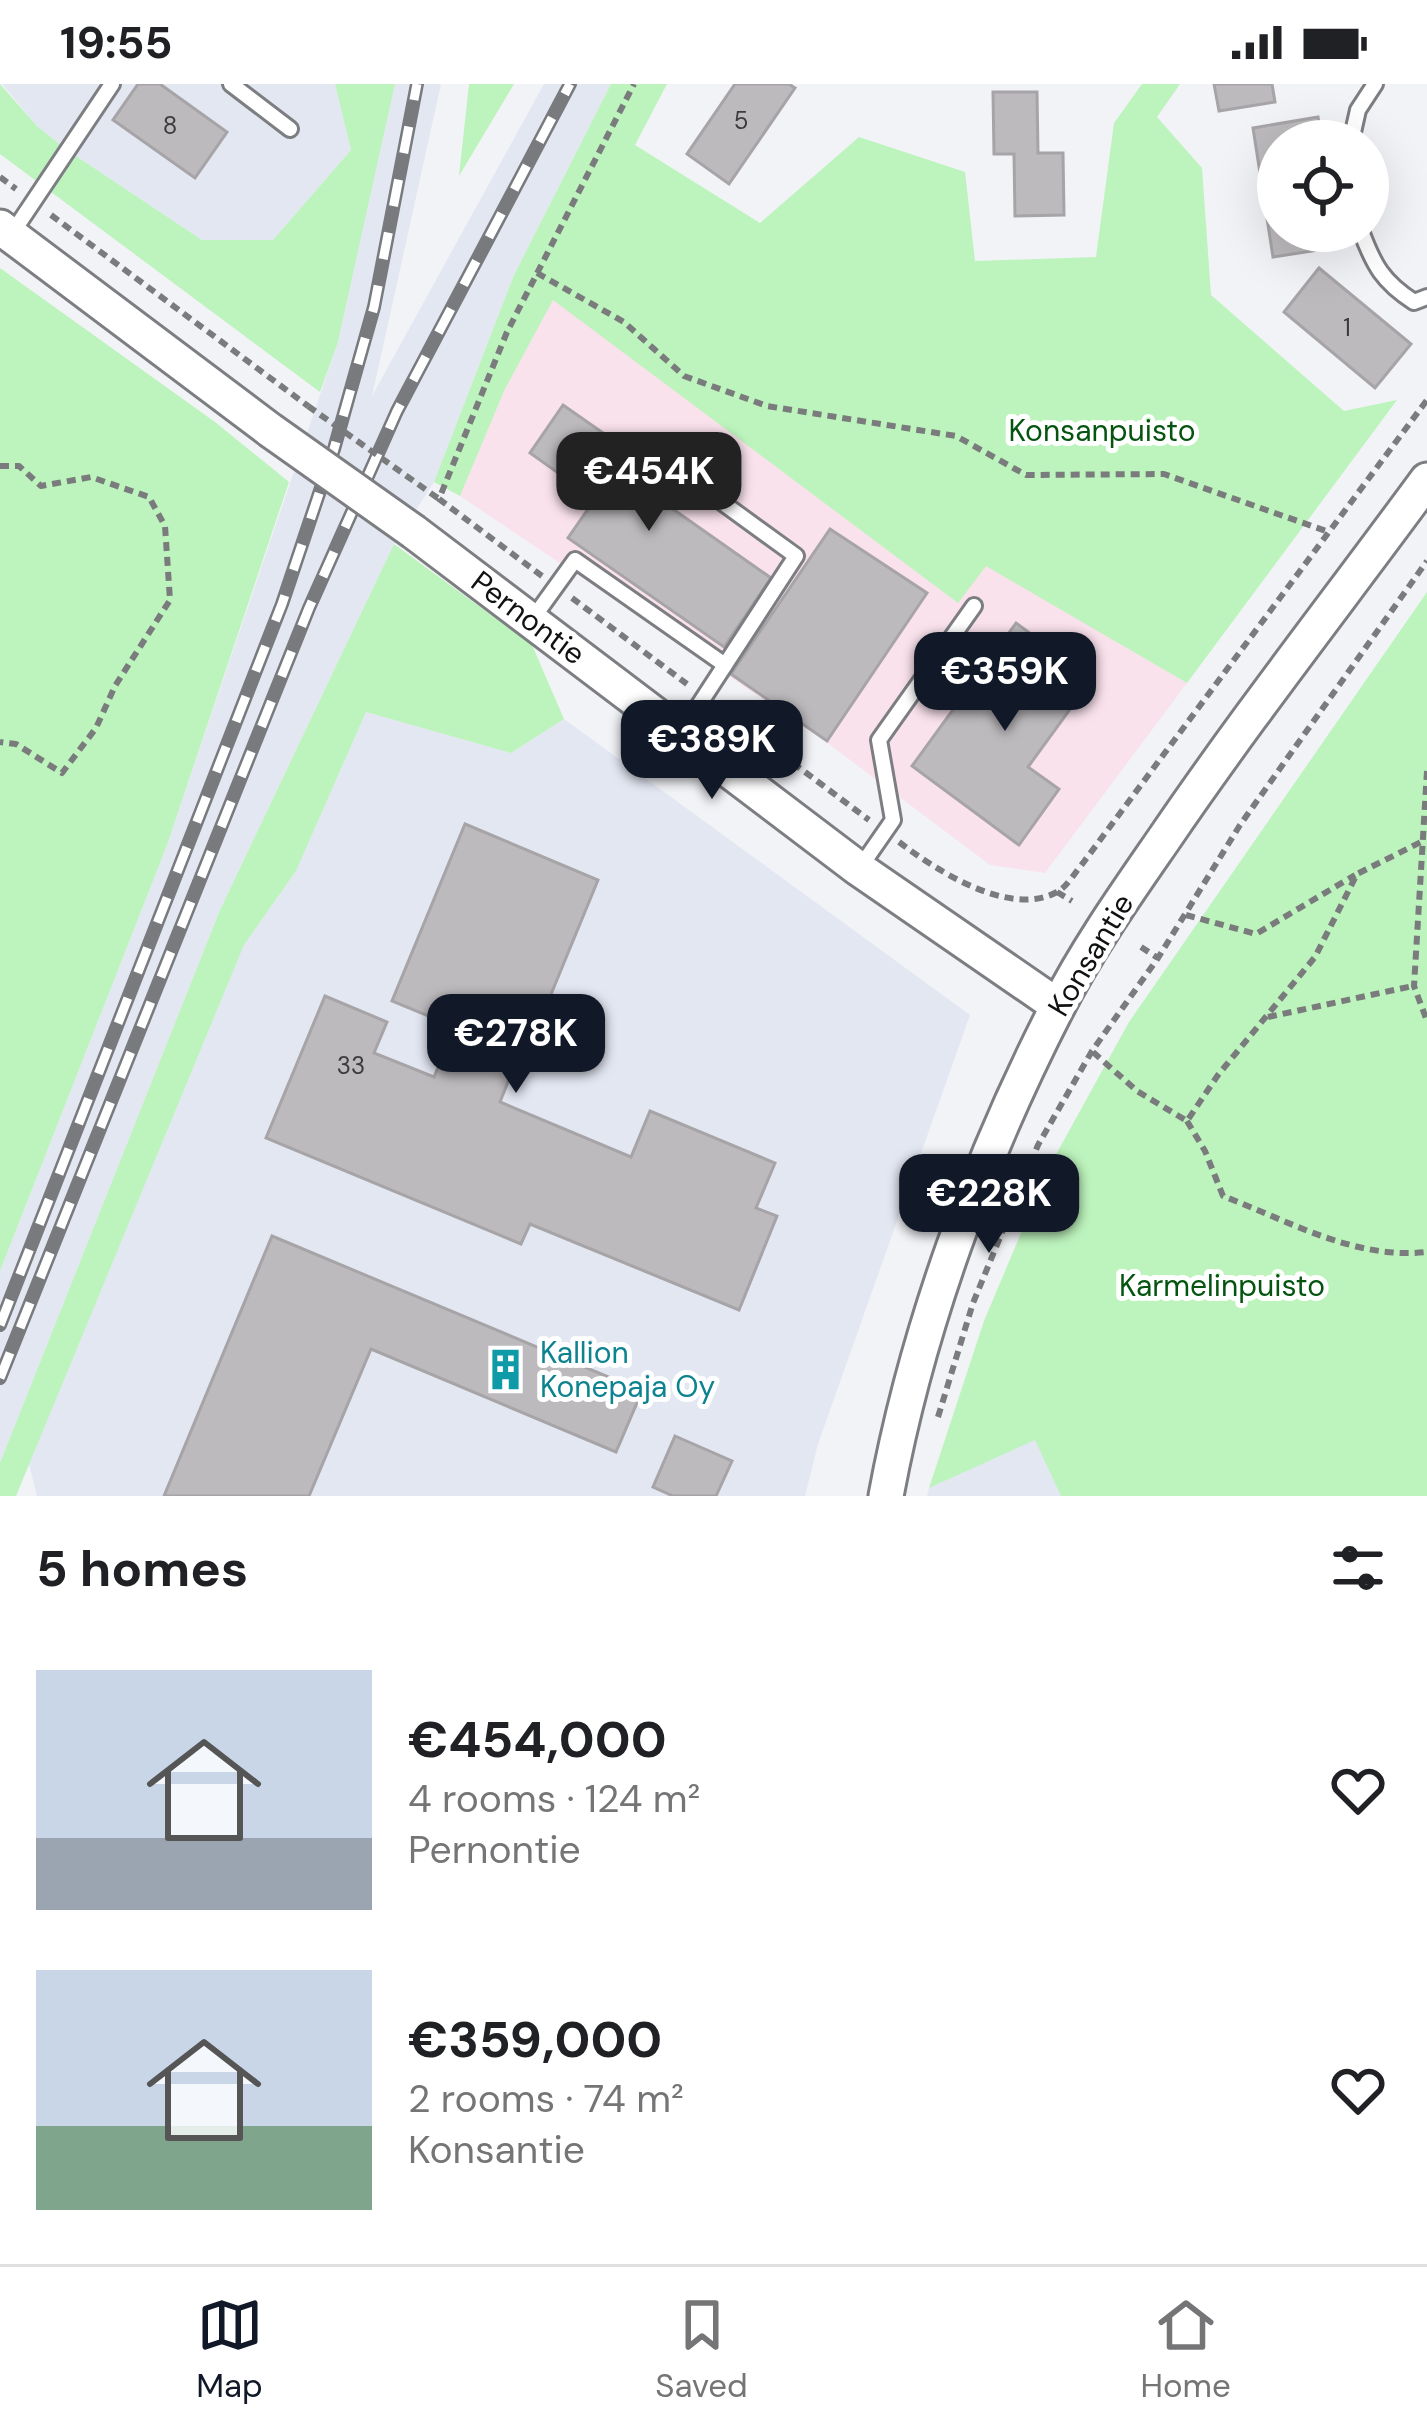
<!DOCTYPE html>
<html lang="en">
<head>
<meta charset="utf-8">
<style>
	:root { --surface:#fff; --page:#f6f6f6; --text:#202124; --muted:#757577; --line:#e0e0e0; --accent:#111827 }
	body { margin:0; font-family:"DM Sans",sans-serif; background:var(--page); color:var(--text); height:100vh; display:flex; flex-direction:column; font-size:45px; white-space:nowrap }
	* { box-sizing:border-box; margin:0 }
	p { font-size:39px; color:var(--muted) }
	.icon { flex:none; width:66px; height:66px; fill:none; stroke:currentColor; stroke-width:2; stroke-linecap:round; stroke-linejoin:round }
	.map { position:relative; height:1412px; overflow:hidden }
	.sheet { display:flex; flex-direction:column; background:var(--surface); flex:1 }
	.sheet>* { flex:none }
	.tools { position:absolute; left:1257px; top:36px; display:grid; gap:24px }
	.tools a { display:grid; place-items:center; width:132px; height:132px; border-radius:50%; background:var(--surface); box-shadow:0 12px 48px #0002; font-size:60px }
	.price { position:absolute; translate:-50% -102px; padding:0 27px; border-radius:24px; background:var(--accent); color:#fff; font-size:39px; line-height:78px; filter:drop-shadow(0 3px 6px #0008) }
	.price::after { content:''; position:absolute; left:50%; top:72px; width:36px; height:27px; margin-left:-18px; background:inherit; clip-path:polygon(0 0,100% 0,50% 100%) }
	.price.active { background:#222; color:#fff }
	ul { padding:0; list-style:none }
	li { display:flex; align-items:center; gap:36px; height:300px; padding:0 36px }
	li span { display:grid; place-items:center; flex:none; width:336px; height:240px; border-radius:0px; color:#555 }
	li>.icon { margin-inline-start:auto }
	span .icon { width:144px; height:144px; fill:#fffc; stroke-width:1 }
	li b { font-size:51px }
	h2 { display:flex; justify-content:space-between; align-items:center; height:144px; padding:0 36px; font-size:51px }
	.status { display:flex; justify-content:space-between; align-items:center; height:84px; padding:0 60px; background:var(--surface); direction:ltr }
	.status svg { height:33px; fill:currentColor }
	.tabs { display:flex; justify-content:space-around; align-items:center; height:168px; border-top:3px solid var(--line); background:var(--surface); font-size:33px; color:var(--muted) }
	.tabs a { display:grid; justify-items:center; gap:6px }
	.tabs .active { color:var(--accent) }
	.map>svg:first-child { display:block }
	.commercial { fill:#fae2ec }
	.built { fill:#e3e7f2 }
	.green { fill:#bdf3bc }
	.building { fill:#bdbabd; stroke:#a7a4a7; stroke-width:3 }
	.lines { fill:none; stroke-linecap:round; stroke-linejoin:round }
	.service-casing { stroke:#7d7e82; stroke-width:20 }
	.tertiary-casing { stroke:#7d7e82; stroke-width:39 }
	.path { stroke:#7a7b7d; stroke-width:6; stroke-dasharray:9 6; stroke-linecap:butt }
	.service { stroke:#fff; stroke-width:14 }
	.tertiary { stroke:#fff; stroke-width:33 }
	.rail-casing { stroke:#797a7d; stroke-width:14 }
	.rail { stroke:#fff; stroke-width:9; stroke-dasharray:27; stroke-linecap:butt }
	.tertiary-bridge-casing { stroke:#7d7e82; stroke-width:39; stroke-linecap:butt }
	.path-bridge { stroke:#7a7b7d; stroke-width:6; stroke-dasharray:9 6; stroke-linecap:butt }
	.tertiary-bridge { stroke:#fff; stroke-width:33 }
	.labels { text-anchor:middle; stroke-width:10; stroke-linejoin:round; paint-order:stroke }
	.number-label { font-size:24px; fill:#3b3b3d }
	.park-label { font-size:30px; fill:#055511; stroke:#fff }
	.street-label { font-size:30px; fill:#101112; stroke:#fff }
	.culture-label { font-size:30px; fill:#0d838f; stroke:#fff; text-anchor:start }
</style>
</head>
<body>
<div class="status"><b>19:55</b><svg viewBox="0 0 49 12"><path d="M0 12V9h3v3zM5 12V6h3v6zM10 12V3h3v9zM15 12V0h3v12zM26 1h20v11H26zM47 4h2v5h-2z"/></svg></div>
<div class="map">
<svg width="1427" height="1412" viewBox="0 0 1427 1412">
	<rect width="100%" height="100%" fill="#f2f3f7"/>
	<!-- commercial -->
	<polygon class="commercial" points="553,215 957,518 986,481 1187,599 1045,789 990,781 822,655 460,412 505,305"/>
	<!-- built -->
	<g class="built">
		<polygon points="2,0 335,0 351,66 273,156 202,156 67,66 37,42"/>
		<polygon points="395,0 441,0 372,312 544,0 611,0 514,191 434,398 394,460 220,826 0,1379 0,1187 167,761 338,258"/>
		<polygon points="366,628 511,669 564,635 970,931 818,1360 805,1412 37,1412 29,1380 244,861 296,787"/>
		<polygon points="1036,1355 1061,1412 927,1412 929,1404"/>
	</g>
	<!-- green -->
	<g class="green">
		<polygon points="0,0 37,42 67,66 202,156 273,156 351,66 335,0 395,0 338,258 320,308 0,70"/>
		<polygon points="469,0 514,0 459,92"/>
		<polygon points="611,0 667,0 635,61 760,139 859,53 965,88 975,177 1096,173 1114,39 1142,0 1180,0 1157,33 1202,84 1211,211 1344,327 1397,316 1187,599 986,482 958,519 553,216 505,305 460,412 434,398 514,191"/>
		<polygon points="0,184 215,338 289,398 167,761 0,1187"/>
		<polygon points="394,460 532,561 564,635 511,669 366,628 296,787 244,861 16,1412 0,1412 0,1379 220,826"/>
		<polygon points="1427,508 1427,1412 1061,1412 1035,1356 929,1404 984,1237 1048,1085 1129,938"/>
	</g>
	<!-- building -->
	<g class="building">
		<polygon points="138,0 160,0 227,48 195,94 113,36"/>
		<polygon points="735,0 789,0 795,4 729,100 687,70"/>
		<polygon points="1214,0 1272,0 1275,18 1219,27"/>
		<polygon points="993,8 1037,8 1038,69 1063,69 1064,131 1015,132 1014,70 994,70"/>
		<polygon points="1318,33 1322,57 1278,57 1278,147 1336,147 1338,163 1273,173 1253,44"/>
		<polygon points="1319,184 1411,260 1375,304 1284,228"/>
		<polygon points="563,321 629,367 616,385 771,494 724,563 568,454 595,415 530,369"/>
		<polygon points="830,445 927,509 827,657 731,590"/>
		<polygon points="1016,539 1092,595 1028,683 1059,705 1019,761 912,682"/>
		<polygon points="465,740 598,796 526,971 520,968 500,1018 631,1073 650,1027 775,1079 756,1124 777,1132 739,1226 530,1140 521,1160 266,1054 325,912 387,938 374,969 434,993 455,943 392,917"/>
		<polygon points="272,1152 642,1307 616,1368 371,1265 309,1412 164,1412"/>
		<polygon points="675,1352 732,1377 716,1412 673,1412 653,1403"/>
	</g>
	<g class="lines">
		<defs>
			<g id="service">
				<polyline points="231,0 290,45"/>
				<polyline points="1351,57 1358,26 1375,0"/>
				<path d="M1361 147C1374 182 1383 198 1414 218L1427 213"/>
				<polyline points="11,151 112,0"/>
				<polyline points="531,537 575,476 725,581"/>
				<polyline points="680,650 796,472 683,390"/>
				<polyline points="859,785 893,736 879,656 974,522"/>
			</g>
			<g id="tertiary">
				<polyline points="0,143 270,346"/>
				<polyline points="414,448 859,785 1058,922"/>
				<path d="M886 1412C917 1244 979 1076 1057 924 1087 865 1126 810 1164 755 1247 633 1339 516 1427 396"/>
			</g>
		</defs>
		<!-- service casing -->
		<use href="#service" class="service-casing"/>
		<!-- tertiary casing -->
		<use href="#tertiary" class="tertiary-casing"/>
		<!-- path -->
		<g class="path">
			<polyline points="0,93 16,105"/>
			<polyline points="51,131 308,322"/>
			<polyline points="537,189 624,238 684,292 767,322 956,352 1026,391 1164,390 1326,447"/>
			<polyline points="0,382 19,382 41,402 91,393 149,413 165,442 170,516 115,602 96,644 62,689 16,660 0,658"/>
			<polyline points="542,492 439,415 507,248 634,0"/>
			<polyline points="572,514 687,600"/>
			<polyline points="721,625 869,736"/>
			<polyline points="1427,687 1414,902 1427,937"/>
			<path d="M899 758C936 786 1009 834 1057 808 1067 803 1076 787 1083 779L1427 316"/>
			<polyline points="1057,808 1072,817"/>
			<polyline points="1186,831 1256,850 1355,791"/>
			<polyline points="1141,863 1158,874"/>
			<polyline points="1268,933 1413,902"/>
			<polyline points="1093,968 1137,1007 1187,1037 1218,991 1315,873 1357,790 1425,756"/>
			<path d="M1187 1037 1205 1067 1223 1112C1289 1137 1355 1176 1427 1168"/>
			<polyline points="938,1333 973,1219 1038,1061 1092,967 1158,874 1240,741 1427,477"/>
		</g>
		<!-- service -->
		<use href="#service" class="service"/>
		<!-- tertiary -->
		<use href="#tertiary" class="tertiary"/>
		<defs>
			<g id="rail">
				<polyline points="0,1241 282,520 334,365 374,223 417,0"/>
				<polyline points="0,1294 309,524 397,327 570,0"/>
			</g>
		</defs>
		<!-- rail casing -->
		<use href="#rail" class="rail-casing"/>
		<!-- rail -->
		<use href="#rail" class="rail"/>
		<defs>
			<polyline id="tertiary-bridge" points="270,346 414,448"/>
		</defs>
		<!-- tertiary-bridge casing -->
		<use href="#tertiary-bridge" class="tertiary-bridge-casing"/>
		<!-- path-bridge -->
		<polyline class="path-bridge" points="308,322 439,415"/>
		<!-- tertiary-bridge -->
		<use href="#tertiary-bridge" class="tertiary-bridge"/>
	</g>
	<!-- icons -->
	<defs>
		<symbol id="building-bare" viewBox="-9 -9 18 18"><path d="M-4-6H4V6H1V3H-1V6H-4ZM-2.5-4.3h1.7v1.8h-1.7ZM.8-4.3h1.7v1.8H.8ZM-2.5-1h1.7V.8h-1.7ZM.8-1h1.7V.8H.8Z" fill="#0f9aa8" stroke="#fff" stroke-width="2.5" paint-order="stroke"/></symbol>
	</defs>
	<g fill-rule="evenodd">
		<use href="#building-bare" x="476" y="1256" width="59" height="59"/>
	</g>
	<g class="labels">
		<!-- number labels -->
		<g class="number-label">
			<text x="741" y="45">5</text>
			<text x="170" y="50">8</text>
			<text x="1347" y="252">1</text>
			<text x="351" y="990">33</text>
		</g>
		<!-- park labels -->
		<g class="park-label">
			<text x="1102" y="357">Konsanpuisto</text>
			<text x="1222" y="1212">Karmelinpuisto</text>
		</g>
		<!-- street labels -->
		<g class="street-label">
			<text transform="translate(528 534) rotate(37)" y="10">Pernontie</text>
			<text transform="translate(1091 871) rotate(-59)" y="10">Konsantie</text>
		</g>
		<!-- culture labels -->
		<g class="culture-label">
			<text x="540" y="1279">Kallion<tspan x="540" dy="34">Konepaja Oy</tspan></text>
		</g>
	</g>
</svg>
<div class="tools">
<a><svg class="icon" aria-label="locate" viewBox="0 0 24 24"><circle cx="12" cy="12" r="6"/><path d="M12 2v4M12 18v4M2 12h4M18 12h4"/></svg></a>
</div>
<b class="price active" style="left:649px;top:450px">€454K</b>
<b class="price" style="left:1005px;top:650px">€359K</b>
<b class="price" style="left:712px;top:718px">€389K</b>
<b class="price" style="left:516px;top:1012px">€278K</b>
<b class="price" style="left:989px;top:1172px">€228K</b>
</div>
<section class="sheet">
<h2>5 homes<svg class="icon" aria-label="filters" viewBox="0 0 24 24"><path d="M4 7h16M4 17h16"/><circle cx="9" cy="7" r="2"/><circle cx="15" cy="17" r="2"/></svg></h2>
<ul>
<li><span style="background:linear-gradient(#c9d6e8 70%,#9aa5b1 0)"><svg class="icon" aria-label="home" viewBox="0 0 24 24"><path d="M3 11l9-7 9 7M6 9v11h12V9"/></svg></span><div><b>€454,000</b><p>4 rooms · 124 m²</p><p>Pernontie</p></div><svg class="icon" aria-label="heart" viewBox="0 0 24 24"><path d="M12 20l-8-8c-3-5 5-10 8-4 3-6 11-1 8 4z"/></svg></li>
<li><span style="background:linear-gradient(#c9d6e8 65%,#7fa58c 0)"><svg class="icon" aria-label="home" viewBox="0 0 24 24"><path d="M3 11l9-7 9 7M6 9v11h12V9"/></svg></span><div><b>€359,000</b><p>2 rooms · 74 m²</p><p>Konsantie</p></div><svg class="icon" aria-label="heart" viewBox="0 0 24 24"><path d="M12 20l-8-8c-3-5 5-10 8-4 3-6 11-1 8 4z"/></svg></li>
</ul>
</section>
<nav class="tabs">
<a class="active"><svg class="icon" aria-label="map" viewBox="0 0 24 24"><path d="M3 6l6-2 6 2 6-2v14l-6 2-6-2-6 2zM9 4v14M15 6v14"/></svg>Map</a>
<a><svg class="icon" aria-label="saved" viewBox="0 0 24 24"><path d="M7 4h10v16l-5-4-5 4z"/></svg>Saved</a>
<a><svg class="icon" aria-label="home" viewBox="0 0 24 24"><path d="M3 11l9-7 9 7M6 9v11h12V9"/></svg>Home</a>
</nav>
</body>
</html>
